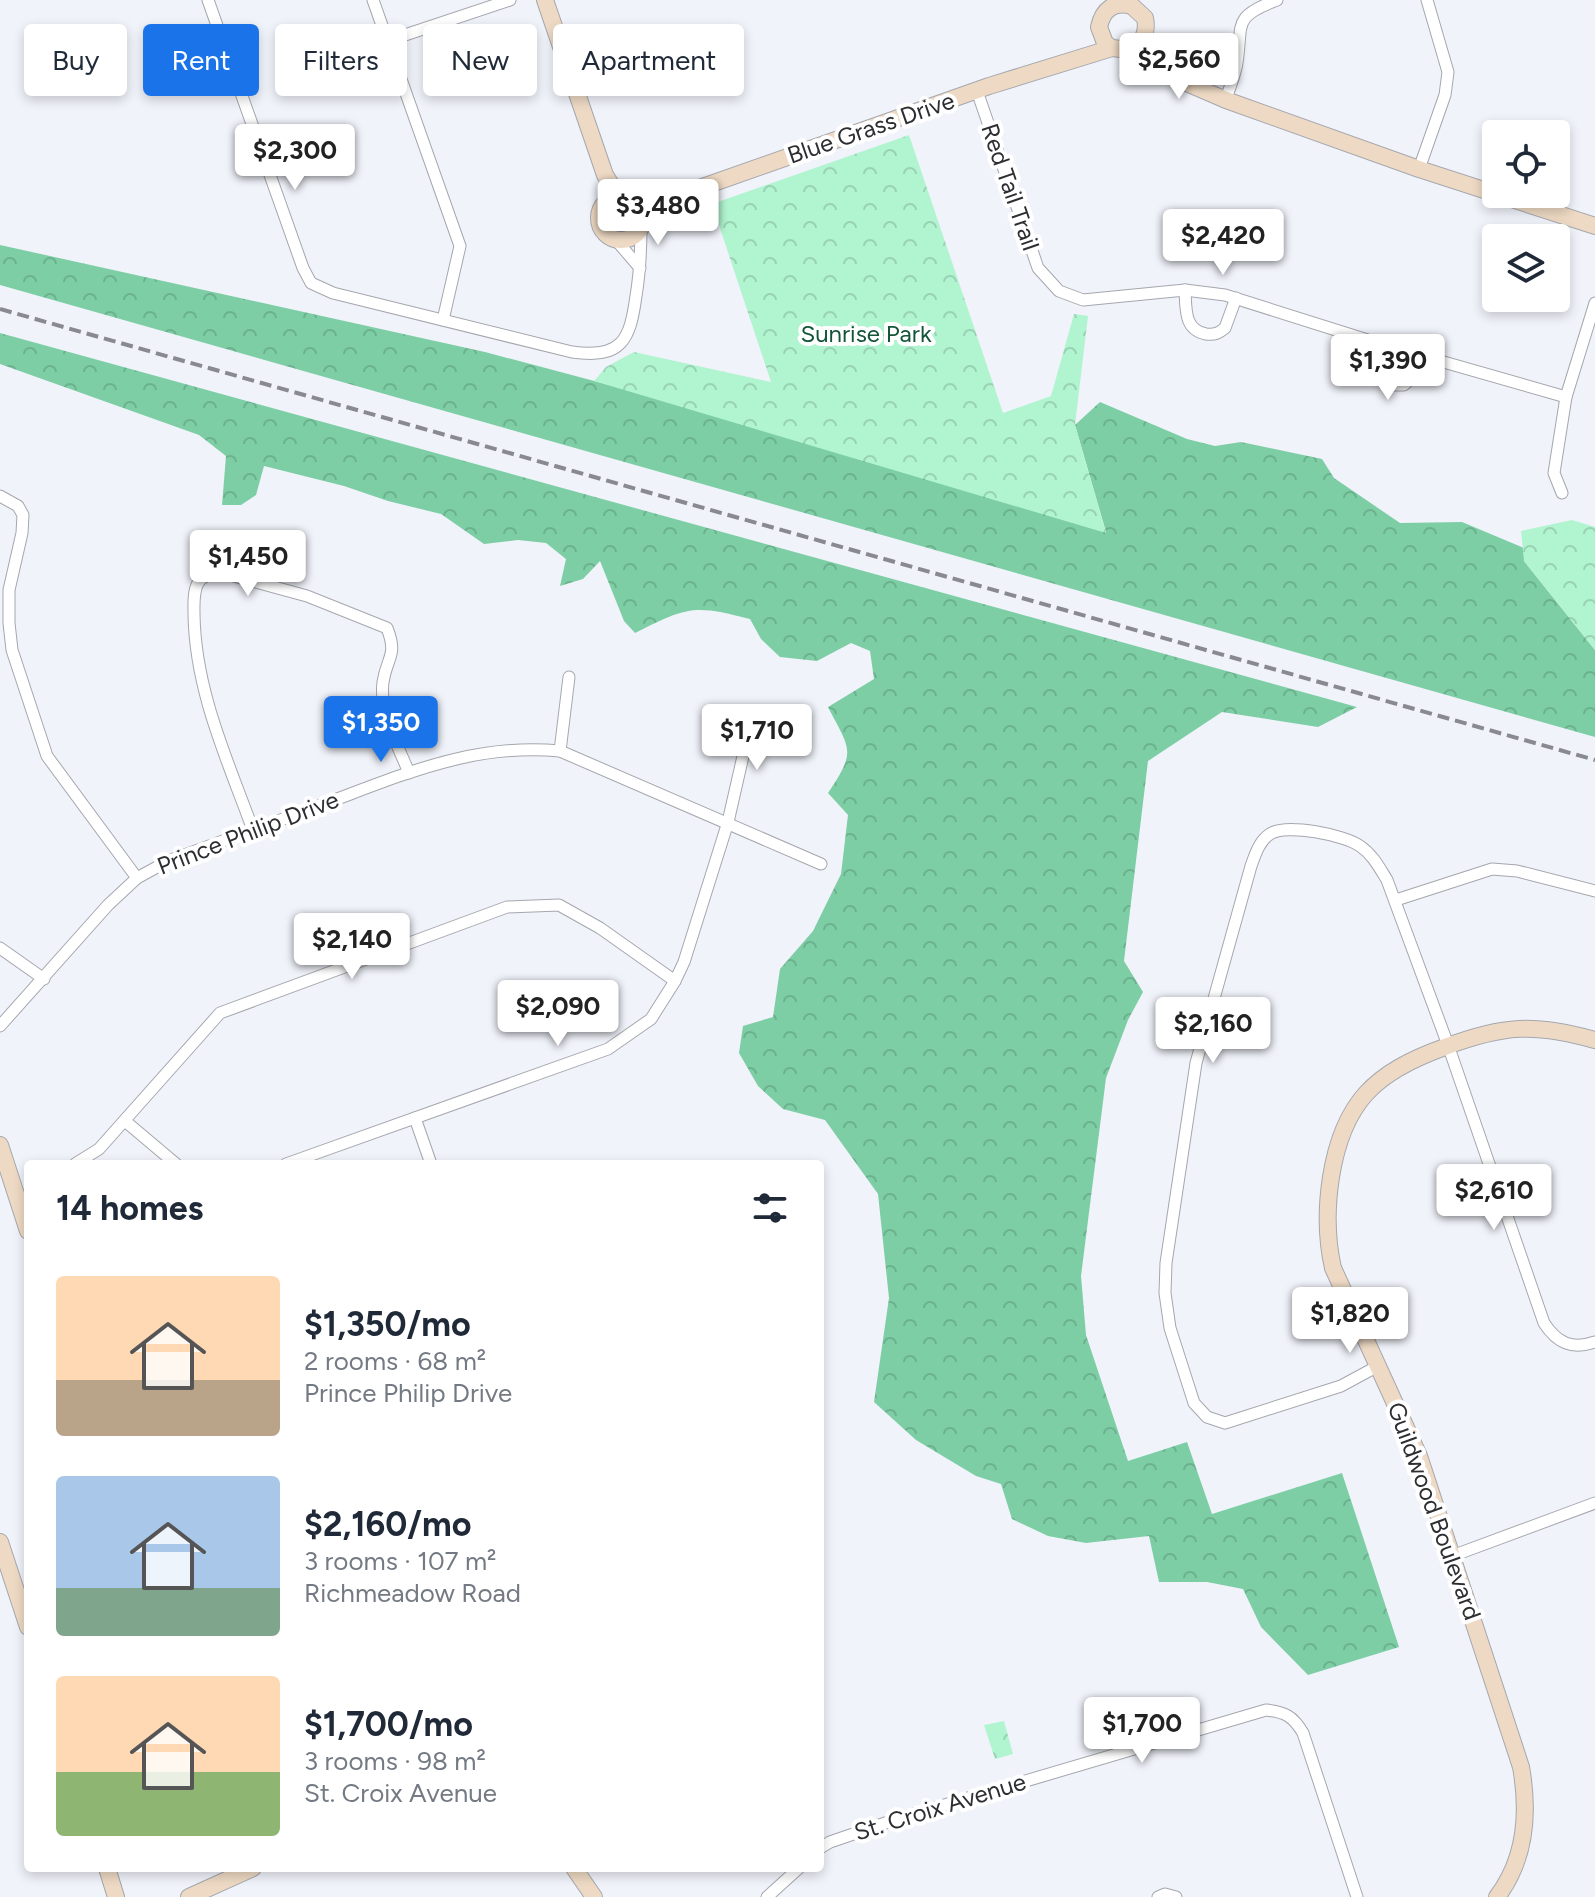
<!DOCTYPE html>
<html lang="en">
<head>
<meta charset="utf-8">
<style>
	:root { --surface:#fff; --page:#f2f2f3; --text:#1f2937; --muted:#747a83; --accent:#1a73e8 }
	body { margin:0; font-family:Figtree,sans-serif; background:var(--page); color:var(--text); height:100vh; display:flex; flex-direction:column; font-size:30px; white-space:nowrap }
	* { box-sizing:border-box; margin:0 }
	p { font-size:26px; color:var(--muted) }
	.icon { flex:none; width:44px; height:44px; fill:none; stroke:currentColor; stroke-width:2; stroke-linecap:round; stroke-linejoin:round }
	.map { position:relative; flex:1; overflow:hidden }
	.panel { position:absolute; left:24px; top:1160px; width:800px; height:712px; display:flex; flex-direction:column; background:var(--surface); border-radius:8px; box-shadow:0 4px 12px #0003 }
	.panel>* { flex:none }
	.guide { position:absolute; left:24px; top:24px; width:800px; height:72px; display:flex; gap:16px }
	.controls { position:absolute; left:1482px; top:120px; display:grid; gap:16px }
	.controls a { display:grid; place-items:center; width:88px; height:88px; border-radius:8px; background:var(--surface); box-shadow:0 4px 12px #0003; font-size:40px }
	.price { position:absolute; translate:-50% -68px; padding:0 18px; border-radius:8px; background:#fff; color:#222; font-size:26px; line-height:52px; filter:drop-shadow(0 2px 4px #0008) }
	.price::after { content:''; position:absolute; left:50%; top:48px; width:24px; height:18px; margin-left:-12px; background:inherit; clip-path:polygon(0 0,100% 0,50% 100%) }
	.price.active { background:var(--accent); color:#fff }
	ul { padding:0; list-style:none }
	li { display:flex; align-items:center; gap:24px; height:200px; padding:0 32px }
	li span { display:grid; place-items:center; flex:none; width:224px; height:160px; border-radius:8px; color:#555 }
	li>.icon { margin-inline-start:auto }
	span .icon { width:96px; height:96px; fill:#fffc; stroke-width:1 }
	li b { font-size:34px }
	h2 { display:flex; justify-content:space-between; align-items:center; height:96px; padding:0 32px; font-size:34px }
	.tag { padding:0 28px; border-radius:8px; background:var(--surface); box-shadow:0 4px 12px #0003; font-size:28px; line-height:72px }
	.tag.active { background:var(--accent); color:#fff }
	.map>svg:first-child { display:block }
	.forest { fill:url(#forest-crowns) }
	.park { fill:url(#park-crowns) }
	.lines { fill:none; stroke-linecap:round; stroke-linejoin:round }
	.street-casing { stroke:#a5a7ae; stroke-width:13 }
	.secondary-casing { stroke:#a5a7ae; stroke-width:18 }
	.street { stroke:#fff; stroke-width:11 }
	.secondary { stroke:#eedac4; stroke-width:16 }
	.rail { stroke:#888a8f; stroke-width:4; stroke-dasharray:12 6; stroke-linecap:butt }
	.labels { text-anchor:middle; stroke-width:8; stroke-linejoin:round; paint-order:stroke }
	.street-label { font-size:24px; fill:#2d2e31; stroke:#fff }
	.park-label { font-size:24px; fill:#145439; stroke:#fff }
</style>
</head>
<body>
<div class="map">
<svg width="1595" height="1897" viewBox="0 0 1595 1897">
	<defs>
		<pattern id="forest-crowns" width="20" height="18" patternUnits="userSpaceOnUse" patternTransform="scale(2)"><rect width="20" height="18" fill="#7dcea5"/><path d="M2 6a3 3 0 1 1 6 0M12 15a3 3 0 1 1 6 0" fill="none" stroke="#6cb18e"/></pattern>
		<pattern id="park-crowns" width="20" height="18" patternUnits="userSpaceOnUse" patternTransform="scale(2)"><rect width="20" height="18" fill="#b1f4d0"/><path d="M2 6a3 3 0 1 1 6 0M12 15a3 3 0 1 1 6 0" fill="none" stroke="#99d2b3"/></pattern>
	</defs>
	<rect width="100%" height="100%" fill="#f0f3fa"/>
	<!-- forest -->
	<g class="forest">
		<polygon points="0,245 485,352 778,430 1106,532 1075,425 1100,402 1187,439 1215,446 1241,442 1322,459 1334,478 1400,523 1462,522 1524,548 1524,561 1595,650 1595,737 0,285"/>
		<path d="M0 333 1357 707 1318 727 1222 712 1148 761 1124 961 1143 992 1128 1020 1106 1078 1081 1276 1086 1335 1128 1461 1187 1442 1212 1514 1342 1473 1399 1647 1308 1675 1261 1627 1243 1589 1207 1582H1159L1149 1536 1086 1543 1048 1536 1012 1519 1001 1484 976 1476 916 1440 874 1402 889 1298 878 1194 825 1120 783 1109 758 1086 739 1053 743 1026 773 1017 780 969 813 931 841 874 848 815 828 793C857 750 850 750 828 707L874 679 870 651 851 643 817 661 780 657 761 639 750 619C693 604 687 607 635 633L624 621 600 561 583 579 560 586 566 559 546 543 518 540 484 544 441 514 388 501 344 486 264 466 256 495 241 505H222L226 456 199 435 0 364Z"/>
	</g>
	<!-- park -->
	<g class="park">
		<polygon points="909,135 1003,413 1051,396 1074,314 1088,316 1075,425 1106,533 594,381 606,367 634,352 771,382 712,204"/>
		<polygon points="1572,520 1595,527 1595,650 1524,561 1521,531"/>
		<polygon points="1004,1721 1013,1754 995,1759 984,1725"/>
	</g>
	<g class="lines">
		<defs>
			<g id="street">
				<path d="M208 0 303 268 311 283 333 293 572 352C622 359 630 340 636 296 640 272 641 249 641 226"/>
				<polyline points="373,0 460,246 443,320"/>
				<polyline points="387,41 510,0"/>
				<polyline points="977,91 1038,268 1059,291 1083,300 1185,290 1225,295 1377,343 1566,397"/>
				<path d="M1226 100C1229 88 1235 76 1237 63 1243 23 1232 17 1277 0"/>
				<polyline points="1419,169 1445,95 1448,72 1427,0"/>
				<polyline points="616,240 640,268"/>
				<path d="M1185 290C1186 309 1184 330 1206 334 1215 335 1219 333 1225 328L1236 298"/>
				<path d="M1377 343C1377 362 1378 372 1391 385H1404L1415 375 1424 357"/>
				<polyline points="1562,493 1554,473 1566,397 1595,303"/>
				<polyline points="0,496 18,506 23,515 22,533 9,590 9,623 12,650 47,756 137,878"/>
				<polyline points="560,751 569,677"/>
				<path d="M253 830C227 759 195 690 194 614 194 604 193 592 198 583 203 575 211 574 219 572L307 596 387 628C398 656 387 656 383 682 379 713 398 745 409 773"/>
				<polyline points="1396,900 1492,869 1517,871 1595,891"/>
				<polyline points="0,948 44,979"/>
				<path d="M0 1026 108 905 137 878 168 861C222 841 276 822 329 802 407 773 475 743 560 751L821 864"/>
				<polyline points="415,1118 431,1164"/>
				<polyline points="125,1121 176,1164"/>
				<polyline points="75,1164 99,1149 220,1013 507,907 559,905 600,928 675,981"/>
				<polyline points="286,1164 608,1049 651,1019 675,981 684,962 728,822 746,743 737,732"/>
				<path d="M1378 1366 1341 1386 1225 1423 1207 1417 1194 1403 1170 1328 1165 1293 1166 1263 1196 1063 1251 866C1255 855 1259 841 1270 834 1286 823 1345 835 1360 846 1373 855 1379 867 1387 880L1448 1045 1544 1323C1557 1343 1572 1350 1595 1342"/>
				<polyline points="1452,1556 1595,1503"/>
				<path d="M820 1848 830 1842 897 1819 1266 1710C1285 1712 1293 1716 1303 1733L1357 1897"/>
				<polyline points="767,1897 799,1868"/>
				<polyline points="1158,1897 1165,1894 1176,1897"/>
			</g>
			<g id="secondary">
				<polyline points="545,0 605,175 618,196"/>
				<path d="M1130 50C1143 42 1148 33 1145 18L1132 6C1114 1 1103 9 1099 27L1105 43 1112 48 1130 50 1175 78 1226 100 1419 169 1595 226"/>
				<circle cx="621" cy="218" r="22"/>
				<polyline points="636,202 671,198 989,86 1112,48"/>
				<polyline points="0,1145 28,1231"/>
				<polyline points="0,1542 28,1627"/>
				<polyline points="107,1868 116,1897"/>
				<polyline points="574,1868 594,1897"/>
				<polyline points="189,1897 253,1868"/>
				<path d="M1497 1897C1526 1859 1529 1812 1521 1767L1419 1456 1333 1268C1326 1237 1326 1209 1331 1177 1343 1102 1375 1072 1445 1047 1503 1025 1535 1023 1595 1040"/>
			</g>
		</defs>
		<!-- street casing -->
		<use href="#street" class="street-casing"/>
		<!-- secondary casing -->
		<use href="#secondary" class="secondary-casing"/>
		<!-- street -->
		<use href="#street" class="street"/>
		<!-- secondary -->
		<use href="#secondary" class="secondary"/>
		<!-- rail -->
		<polyline class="rail" points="0,309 1595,760"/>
	</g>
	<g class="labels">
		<!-- street labels -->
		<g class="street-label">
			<text transform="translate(871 128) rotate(-19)" y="8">Blue Grass Drive</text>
			<text transform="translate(1010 187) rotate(71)" y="8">Red Tail Trail</text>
			<text transform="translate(248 833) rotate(-21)" y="8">Prince Philip Drive</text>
			<text transform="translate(1434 1511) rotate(70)" y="8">Guildwood Boulevard</text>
			<text transform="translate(940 1807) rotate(-17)" y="8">St. Croix Avenue</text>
		</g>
		<!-- park labels -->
		<g class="park-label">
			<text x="866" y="342">Sunrise Park</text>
		</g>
	</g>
</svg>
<div class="controls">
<a><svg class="icon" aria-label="locate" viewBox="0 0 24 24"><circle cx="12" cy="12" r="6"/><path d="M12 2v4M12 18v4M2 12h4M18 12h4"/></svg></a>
<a><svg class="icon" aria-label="layers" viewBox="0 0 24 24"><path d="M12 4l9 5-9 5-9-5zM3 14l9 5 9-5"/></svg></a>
</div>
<b class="price" style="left:1179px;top:101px">$2,560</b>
<b class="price" style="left:295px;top:192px">$2,300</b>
<b class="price" style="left:658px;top:247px">$3,480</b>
<b class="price" style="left:1223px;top:277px">$2,420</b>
<b class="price" style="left:1388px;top:402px">$1,390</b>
<b class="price" style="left:248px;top:598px">$1,450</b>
<b class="price active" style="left:381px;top:764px">$1,350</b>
<b class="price" style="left:757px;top:772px">$1,710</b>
<b class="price" style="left:352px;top:981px">$2,140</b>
<b class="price" style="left:558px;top:1048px">$2,090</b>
<b class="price" style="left:1213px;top:1065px">$2,160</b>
<b class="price" style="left:1494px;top:1232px">$2,610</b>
<b class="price" style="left:1350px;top:1355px">$1,820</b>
<b class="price" style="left:1142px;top:1765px">$1,700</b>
<div class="guide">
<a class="tag">Buy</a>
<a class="tag active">Rent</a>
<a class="tag">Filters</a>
<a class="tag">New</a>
<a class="tag">Apartment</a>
</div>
<section class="panel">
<h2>14 homes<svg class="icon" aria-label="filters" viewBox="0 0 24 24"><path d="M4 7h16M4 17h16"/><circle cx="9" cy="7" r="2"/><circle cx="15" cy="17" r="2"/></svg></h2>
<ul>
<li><span style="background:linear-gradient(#ffd9b3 65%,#b9a48a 0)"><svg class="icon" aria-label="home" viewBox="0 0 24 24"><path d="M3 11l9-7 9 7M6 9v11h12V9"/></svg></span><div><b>$1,350/mo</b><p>2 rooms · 68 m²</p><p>Prince Philip Drive</p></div></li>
<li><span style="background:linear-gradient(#a9c7e8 70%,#7fa58c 0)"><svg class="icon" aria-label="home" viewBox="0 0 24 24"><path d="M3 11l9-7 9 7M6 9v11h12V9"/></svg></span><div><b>$2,160/mo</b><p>3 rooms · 107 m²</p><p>Richmeadow Road</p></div></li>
<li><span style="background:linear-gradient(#ffd9b3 60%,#8fb573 0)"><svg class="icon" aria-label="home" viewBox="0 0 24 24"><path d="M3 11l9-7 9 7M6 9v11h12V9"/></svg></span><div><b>$1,700/mo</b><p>3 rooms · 98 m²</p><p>St. Croix Avenue</p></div></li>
</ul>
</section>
</div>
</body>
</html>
